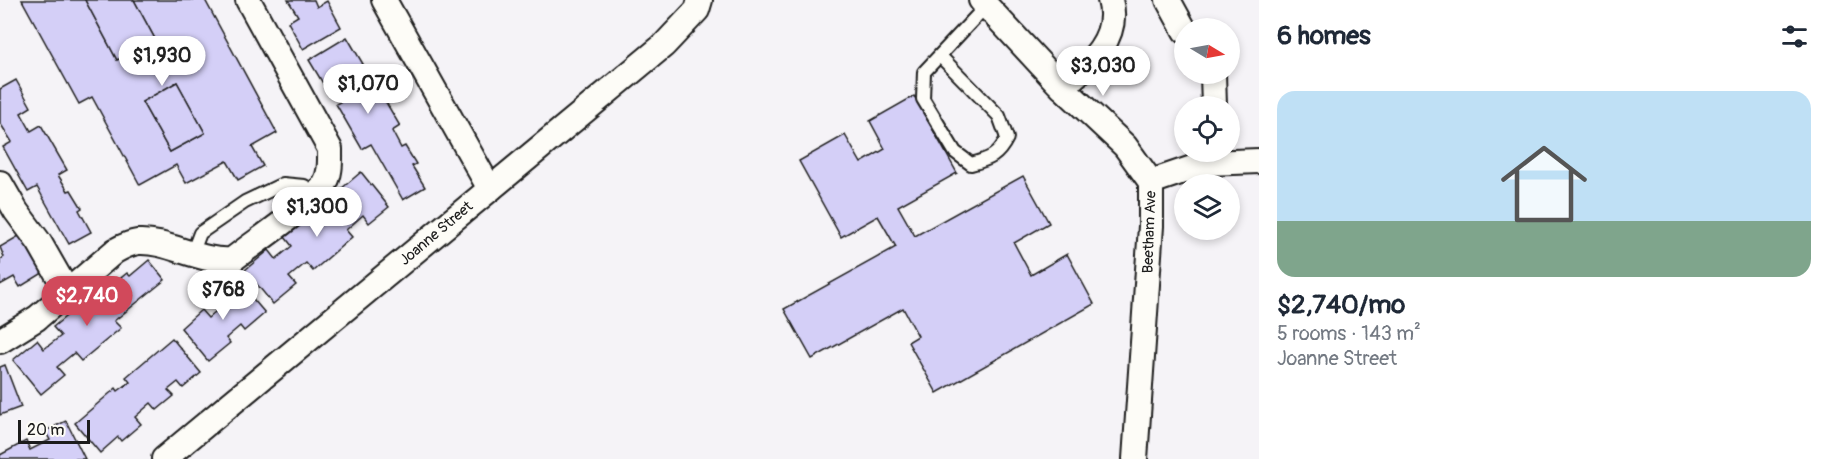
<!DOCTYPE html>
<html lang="en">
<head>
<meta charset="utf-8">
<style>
	:root { --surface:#fff; --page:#f2f2f3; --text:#1f2937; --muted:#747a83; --line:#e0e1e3; --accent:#d1495b }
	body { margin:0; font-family:Pangolin,sans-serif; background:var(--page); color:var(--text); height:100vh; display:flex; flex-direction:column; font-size:22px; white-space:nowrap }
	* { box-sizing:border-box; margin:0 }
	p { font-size:20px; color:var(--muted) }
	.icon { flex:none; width:33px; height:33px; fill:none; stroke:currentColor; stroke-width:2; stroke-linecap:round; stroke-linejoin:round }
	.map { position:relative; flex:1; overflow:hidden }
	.details { display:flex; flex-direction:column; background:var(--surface); width:570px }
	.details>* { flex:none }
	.needle { width:39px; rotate:100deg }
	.tools { position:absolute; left:1174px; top:18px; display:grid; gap:12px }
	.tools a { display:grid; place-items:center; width:66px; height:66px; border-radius:50%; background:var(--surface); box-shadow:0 3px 9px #0003; font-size:30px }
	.scale { position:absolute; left:18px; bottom:15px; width:72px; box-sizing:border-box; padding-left:6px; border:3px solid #1c1c1c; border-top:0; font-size:16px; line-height:21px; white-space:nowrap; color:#1c1c1c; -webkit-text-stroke:4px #fdfcf7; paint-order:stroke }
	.price { position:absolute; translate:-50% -51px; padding:0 14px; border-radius:21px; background:#fff; color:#222; font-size:20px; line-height:39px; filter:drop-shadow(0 2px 3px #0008) }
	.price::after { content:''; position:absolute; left:50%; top:36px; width:18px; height:14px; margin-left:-9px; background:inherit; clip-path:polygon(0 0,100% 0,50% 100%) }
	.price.current { background:var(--accent); color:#fff }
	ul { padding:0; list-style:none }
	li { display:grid; align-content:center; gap:12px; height:318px; padding:0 18px }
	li+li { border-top:2px solid var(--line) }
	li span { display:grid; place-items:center; height:186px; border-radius:18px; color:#555 }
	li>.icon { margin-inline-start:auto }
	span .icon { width:108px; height:108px; fill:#fffc; stroke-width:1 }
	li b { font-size:26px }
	h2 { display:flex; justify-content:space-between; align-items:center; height:72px; padding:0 18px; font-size:26px }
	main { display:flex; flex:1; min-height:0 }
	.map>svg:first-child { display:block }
	.building { fill:#d4cff7; stroke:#1c1c1c; stroke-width:1.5; fill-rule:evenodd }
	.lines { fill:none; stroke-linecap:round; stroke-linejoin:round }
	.lane-casing { stroke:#1c1c1c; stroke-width:16 }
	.street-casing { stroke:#1c1c1c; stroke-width:28 }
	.lane { stroke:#fdfcf7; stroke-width:12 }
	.street { stroke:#fdfcf7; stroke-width:24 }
	.labels { text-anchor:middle; stroke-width:5; stroke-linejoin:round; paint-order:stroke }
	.street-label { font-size:15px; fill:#1c1c1c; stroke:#fdfcf7 }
</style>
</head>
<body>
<main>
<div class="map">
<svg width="1259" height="459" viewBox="0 0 1259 459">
	<rect width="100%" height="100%" fill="#f5f3f7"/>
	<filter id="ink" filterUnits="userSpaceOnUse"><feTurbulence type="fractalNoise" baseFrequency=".0167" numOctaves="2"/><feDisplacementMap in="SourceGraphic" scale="12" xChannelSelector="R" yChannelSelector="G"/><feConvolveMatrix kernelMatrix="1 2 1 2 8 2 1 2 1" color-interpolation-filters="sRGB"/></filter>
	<g filter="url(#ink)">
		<!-- building -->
		<g class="building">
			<path d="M22 0H85L117 60 155 39 134 0H205L277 133 252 147 263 166 238 180 227 161 186 183 176 165 140 185 92 97 79 104ZM177 82 205 133 170 152 142 102Z"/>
			<polygon points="85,0 134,0 155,39 117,60"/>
			<polygon points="288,0 314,0 317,7 327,1 341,27 303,49 288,22 298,16"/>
			<polygon points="347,37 363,64 353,70 364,88 374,82 400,126 392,131 401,148 405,146 416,164 412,166 425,187 403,200 371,144 362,149 336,104 345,99 334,80 324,85 309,60"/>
			<polygon points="16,80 31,107 21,113 31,131 41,125 67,170 58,175 68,191 71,190 82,208 79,210 91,232 69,244 37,187 28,192 3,147 12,142 0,123 0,89"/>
			<polygon points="177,82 205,133 170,152 142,102"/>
			<polygon points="914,96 957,173 898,206 915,236 1023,176 1049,223 1014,243 1031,275 1067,254 1094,304 937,393 908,342 918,336 903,308 812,359 784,309 896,247 878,216 841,237 799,161 845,135 861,163 885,149 870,121"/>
			<polygon points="361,172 389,207 369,223 363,215 346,230 352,237 313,271 306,263 289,277 296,285 273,304 245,270 269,250 276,259 292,246 285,237 324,204 330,211 347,197 341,189"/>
			<polygon points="24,233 46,271 20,287 14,277 0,285 0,260 4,257 0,247"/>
			<polygon points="149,260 165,280 114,321 121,328 81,361 74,353 57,367 64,375 41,394 13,360 37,340 44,349 61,336 53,327 93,294 98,301 113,289 111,286 127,273 130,276"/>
			<polygon points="237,280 265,313 244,331 240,326 226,338 230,343 208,361 181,328 201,310 208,318 222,306 216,298"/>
			<polygon points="172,338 201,373 183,388 178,382 168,390 174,396 157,410 151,403 135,417 141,424 121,441 118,437 100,453 75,423 116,388 118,391 130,382 126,377"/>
			<polygon points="5,365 21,407 0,415 0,367"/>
			<polygon points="66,421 85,459 0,459 0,455 26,441 30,450 50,440 45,431"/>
		</g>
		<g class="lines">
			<defs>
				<g id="lane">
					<path d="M940 56 999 116 1007 138C998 156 990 159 971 164L955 152 923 99 924 72 986 6"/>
					<polyline points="192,254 200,233 245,202 283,184 304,186 316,193"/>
				</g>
				<g id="street">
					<polyline points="384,0 490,189"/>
					<polyline points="981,0 1058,83 1125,146 1151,182 1151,226 1135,459"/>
					<polyline points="1168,0 1185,31"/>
					<polyline points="1213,74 1214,106"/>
					<path d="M1062 87C1088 65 1121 39 1110 0"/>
					<polyline points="1151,182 1207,163 1259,161"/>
					<polyline points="0,183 16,211 39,242 67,291"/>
					<path d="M0 341 37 318 115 251C122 247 130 243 138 242 167 240 201 263 232 260 256 241 307 208 324 185 331 174 330 161 330 149L248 0"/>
					<polyline points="164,459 664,45 697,10 700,0"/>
				</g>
			</defs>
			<!-- lane casing -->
			<use href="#lane" class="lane-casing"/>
			<!-- street casing -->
			<use href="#street" class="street-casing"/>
			<!-- lane -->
			<use href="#lane" class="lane"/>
			<!-- street -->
			<use href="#street" class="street"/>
		</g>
	</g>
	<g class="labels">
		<!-- street labels -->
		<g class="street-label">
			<text transform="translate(1149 232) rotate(-88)" y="5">Beetham Ave</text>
			<text transform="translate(436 233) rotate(-40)" y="5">Joanne Street</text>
		</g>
	</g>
</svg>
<div class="tools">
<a><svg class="needle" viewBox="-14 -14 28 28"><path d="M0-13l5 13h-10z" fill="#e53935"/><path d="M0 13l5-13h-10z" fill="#747a83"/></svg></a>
<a><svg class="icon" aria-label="locate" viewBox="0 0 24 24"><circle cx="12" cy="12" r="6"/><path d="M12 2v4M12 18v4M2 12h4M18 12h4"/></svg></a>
<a><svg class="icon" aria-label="layers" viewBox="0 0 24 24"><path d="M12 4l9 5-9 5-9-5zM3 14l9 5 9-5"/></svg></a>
</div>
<div class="scale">20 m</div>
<b class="price" style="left:162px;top:87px">$1,930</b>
<b class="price" style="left:1103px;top:97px">$3,030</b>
<b class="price" style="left:368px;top:115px">$1,070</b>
<b class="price" style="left:317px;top:238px">$1,300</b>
<b class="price" style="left:223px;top:321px">$768</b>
<b class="price current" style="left:87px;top:327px">$2,740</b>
</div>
<section class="details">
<h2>6 homes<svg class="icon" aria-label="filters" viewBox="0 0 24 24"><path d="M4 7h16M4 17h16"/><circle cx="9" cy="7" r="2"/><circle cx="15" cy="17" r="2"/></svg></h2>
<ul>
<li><span style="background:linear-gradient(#bfe0f5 70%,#7fa58c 0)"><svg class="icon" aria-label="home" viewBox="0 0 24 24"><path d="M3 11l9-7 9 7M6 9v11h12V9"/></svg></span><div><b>$2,740/mo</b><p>5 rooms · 143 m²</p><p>Joanne Street</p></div></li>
</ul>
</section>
</main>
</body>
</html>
